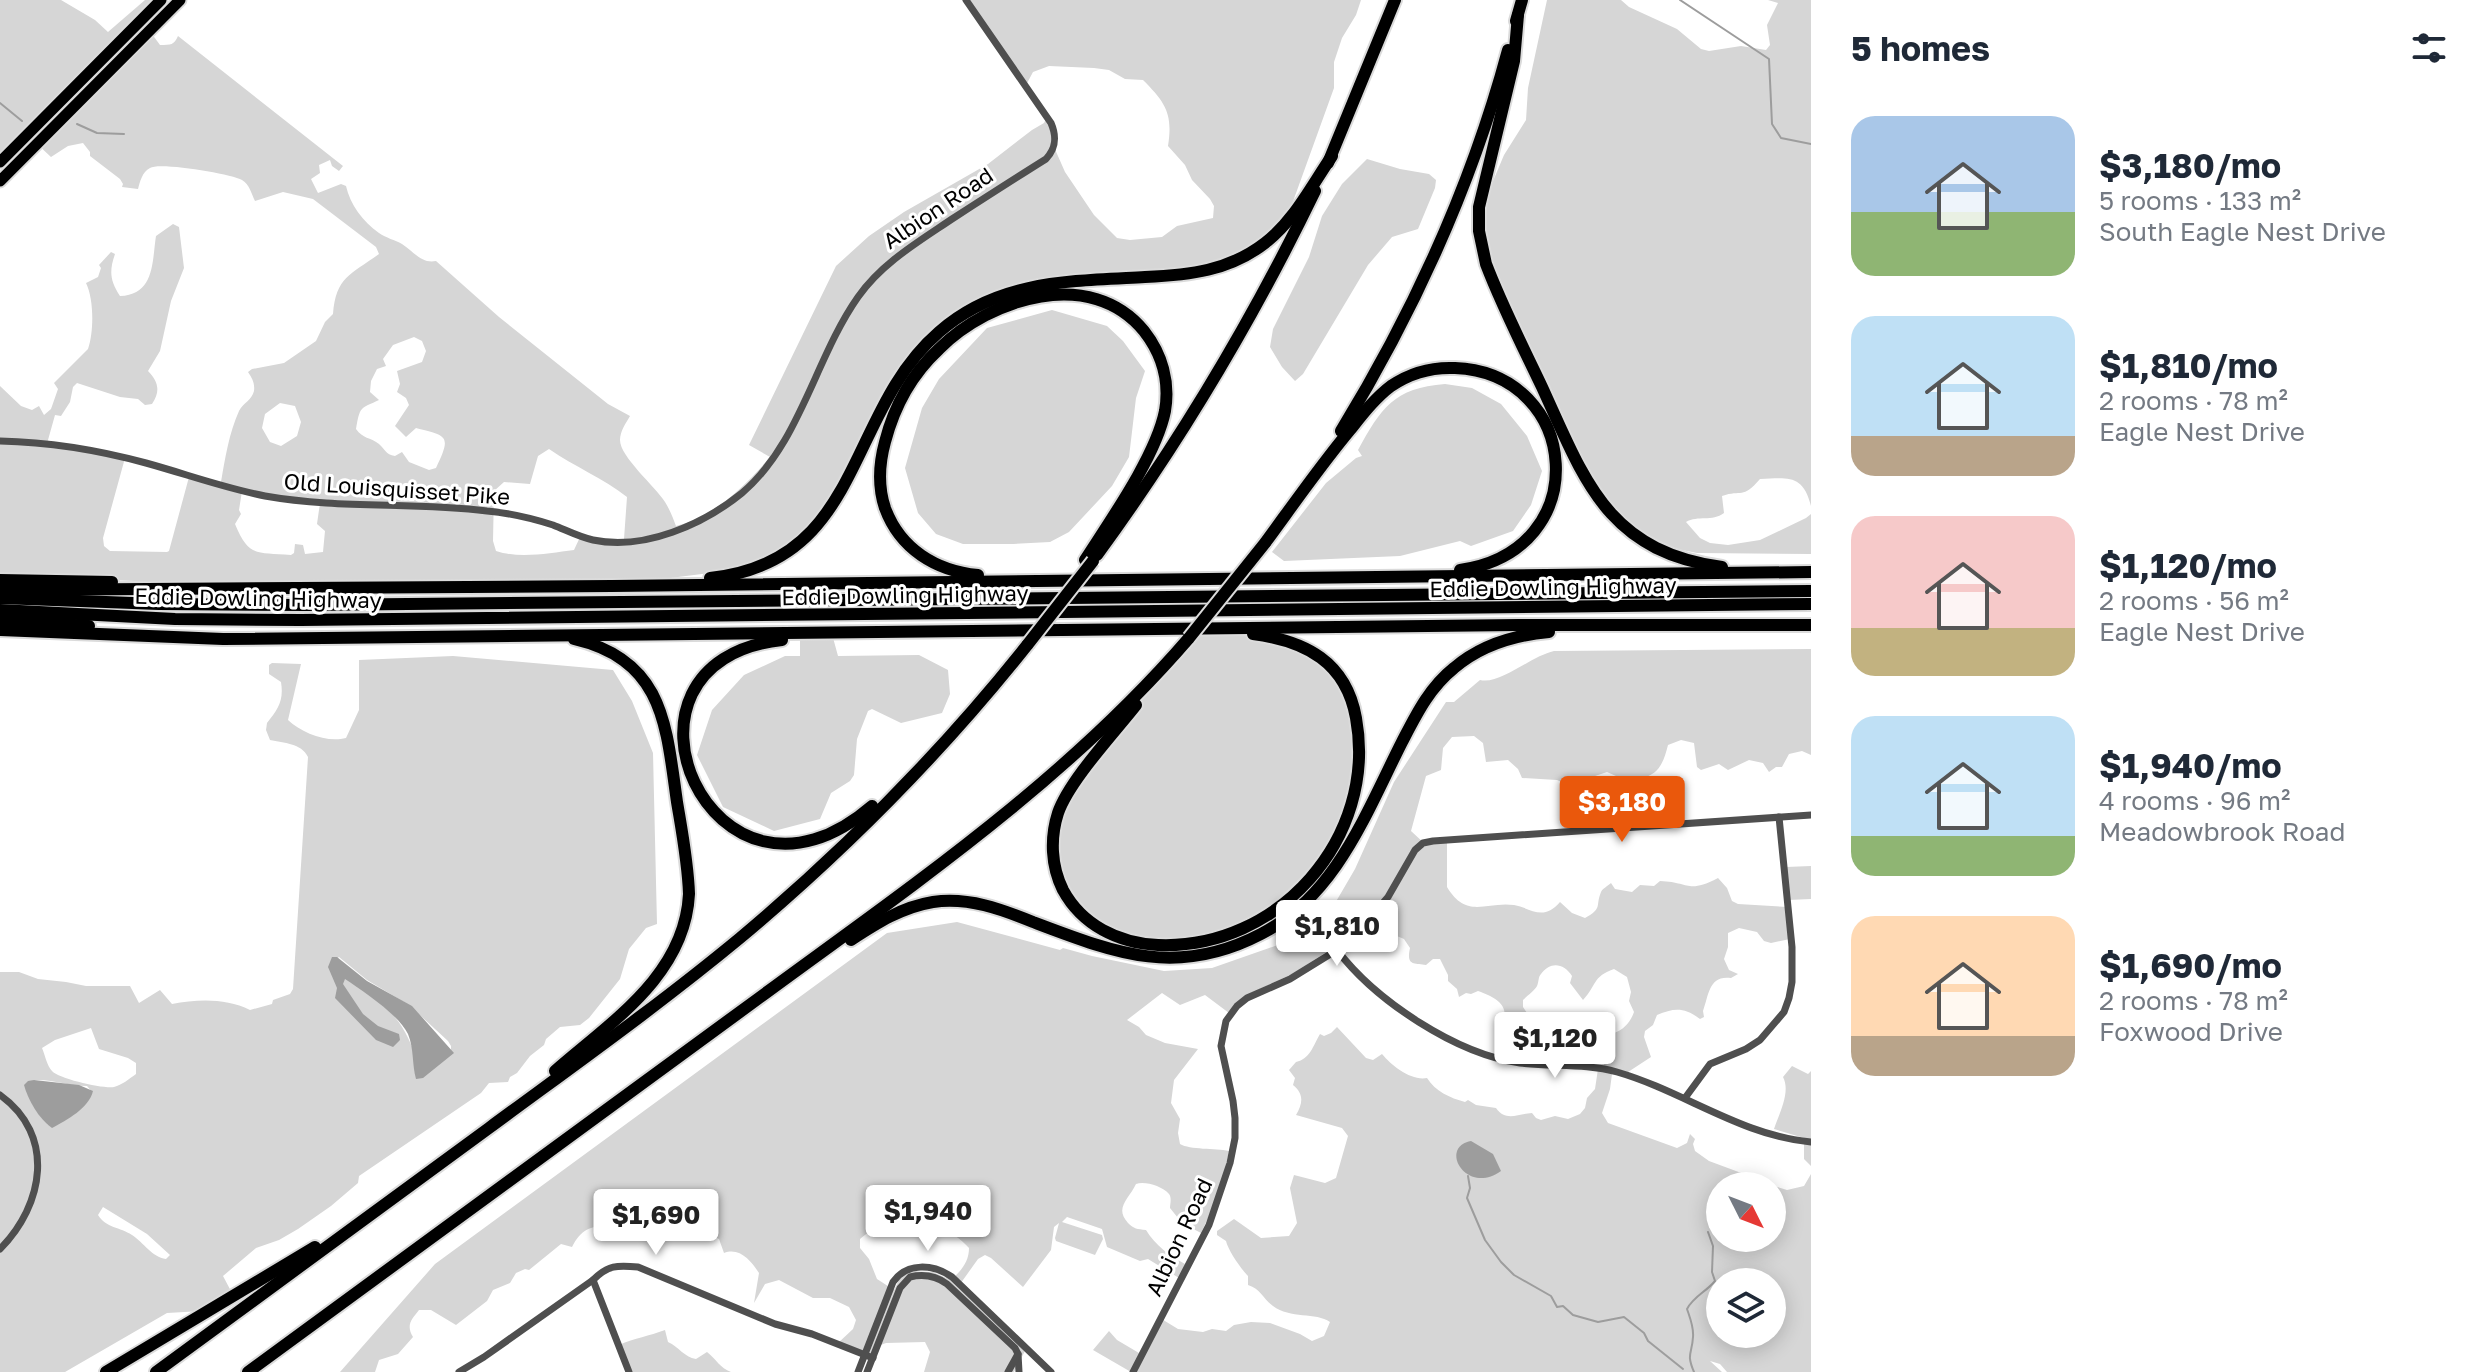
<!DOCTYPE html>
<html lang="en">
<head>
<meta charset="utf-8">
<style>
	:root { --surface:#fff; --page:#f6f6f7; --text:#1f2937; --muted:#747a83; --accent:#ea580c }
	body { margin:0; font-family:"Golos Text",sans-serif; background:var(--page); color:var(--text); height:100vh; display:flex; flex-direction:column; font-size:30px; white-space:nowrap }
	* { box-sizing:border-box; margin:0 }
	p { font-size:26px; color:var(--muted) }
	.icon { flex:none; width:44px; height:44px; fill:none; stroke:currentColor; stroke-width:2; stroke-linecap:round; stroke-linejoin:round }
	.map { position:relative; flex:1; overflow:hidden }
	.panel { display:flex; flex-direction:column; background:var(--surface); width:680px }
	.panel>* { flex:none }
	.needle { width:52px; rotate:132deg }
	.tools { position:absolute; left:1706px; top:1172px; display:grid; gap:16px }
	.tools a { display:grid; place-items:center; width:80px; height:80px; border-radius:50%; background:var(--surface); box-shadow:0 4px 20px #0003; font-size:40px }
	.price { position:absolute; translate:-50% -68px; padding:0 18px; border-radius:8px; background:#fff; color:#222; font-size:26px; line-height:52px; filter:drop-shadow(0 2px 4px #0008) }
	.price::after { content:''; position:absolute; left:50%; top:48px; width:24px; height:18px; margin-left:-12px; background:inherit; clip-path:polygon(0 0,100% 0,50% 100%) }
	.price.on { background:var(--accent); color:#fff }
	ul { padding:0; list-style:none }
	li { display:flex; align-items:center; gap:24px; height:200px; padding:0 40px }
	li span { display:grid; place-items:center; flex:none; width:224px; height:160px; border-radius:24px; color:#555 }
	li>.icon { margin-inline-start:auto }
	span .icon { width:96px; height:96px; fill:#fffc; stroke-width:1 }
	li b { font-size:34px }
	h2 { display:flex; justify-content:space-between; align-items:center; height:96px; padding:0 40px; font-size:34px }
	main { display:flex; flex:1; min-height:0 }
	.map>svg:first-child { display:block }
	.green { fill:#d6d6d6; fill-rule:evenodd }
	.water { fill:#9d9d9d }
	.lines { fill:none; stroke-linecap:round; stroke-linejoin:round }
	.stream { stroke:#9d9d9d; stroke-width:2 }
	.primary-casing { stroke:#dbdbdb; stroke-width:15 }
	.highway-casing { stroke:#dbdbdb; stroke-width:16 }
	.street { stroke:#4f4f4f; stroke-width:7 }
	.primary { stroke:#000; stroke-width:11 }
	.highway { stroke:#000; stroke-width:12 }
	.highway-bridge-casing { stroke:#dbdbdb; stroke-width:16; stroke-linecap:butt }
	.highway-bridge { stroke:#000; stroke-width:12 }
	.labels { text-anchor:middle; stroke-width:6; stroke-linejoin:round; paint-order:stroke }
	.street-label { font-size:22px; fill:#000; stroke:#fff }
</style>
</head>
<body>
<main>
<div class="map">
<svg width="1811" height="1372" viewBox="0 0 1811 1372">
	<rect width="100%" height="100%" fill="#fff"/>
	<!-- green -->
	<g class="green">
		<polygon points="0,0 61,0 95,20 108,32 145,0 157,0 0,158"/>
		<path d="M965 0H1361L1356 15 1342 38 1334 62V88L1291 207 1265 239 1208 268 1037 281 929 336 830 506 808 531 750 568 646 581 216 584 0 576V386L21 406 32 410 39 406 44 415 51 409 58 389 54 383 88 349C94 332 94 299 86 283L98 277 101 268 99 265 111 252 115 254C109 271 110 281 120 296 155 295 152 261 156 236L173 224 179 227 184 268 171 301 160 351 148 371C158 381 161 391 152 404L145 405 138 399 120 397 77 383 73 387 70 402 61 416 55 415 48 440 49 442 125 458 103 538 104 546 110 551 167 552 169 551 189 477 221 482C225 459 229 433 239 411 243 403 252 400 254 391 255 383 252 378 248 372L252 369 284 363 316 341 325 322 333 314C336 277 350 275 379 254L376 247 313 199 283 192 255 201C251 193 250 185 242 180 231 174 160 162 150 168 142 172 140 182 138 189L122 187 123 184 120 179 90 156V152L83 143 68 146 51 157 36 143 149 30 160 45C171 45 174 45 178 36L343 166 339 171 332 166 330 160 319 165 320 173 311 179 318 193 341 184 346 186C350 204 363 222 379 233 386 238 395 240 402 244 414 252 422 264 436 261L499 317 608 404 630 416C626 423 620 431 620 440 620 457 655 486 665 502 670 510 673 518 676 526 714 517 746 485 770 457L749 445 836 266 869 236 904 212 988 164 1032 130 1044 123 1046 119 1053 131 1054 147 1065 172 1094 215 1117 238 1130 240 1162 237 1177 226 1213 218 1214 206 1210 199 1192 180 1185 165 1168 146C1173 114 1166 103 1143 80L1125 79 1109 70 1094 68 1049 66 1033 72 1025 87ZM414 337 422 341 426 351 422 362 397 371 400 384 397 392 406 398 409 405 395 426 406 437 416 428C447 436 452 435 436 468L429 470 409 462 402 452 395 456C385 454 386 450 379 444 370 437 363 439 356 429 360 406 360 409 379 400L370 392 371 381 377 369 386 366 383 359 393 345ZM280 403 295 406 301 422 297 436 281 446 270 442 262 428 265 414ZM549 449C575 467 603 478 627 497L624 539 592 538 581 535 574 550C550 553 520 559 496 551L493 541 494 491 504 482 530 484 538 456ZM242 491 320 503 317 524 325 531 323 552 305 554 303 545 295 544 294 553 291 555C257 552 249 558 235 524L241 514 239 510Z"/>
		<path d="M1547 0H1621L1629 7 1677 29 1701 49 1709 51 1741 46 1766 50 1770 45 1767 25 1778 3 1768 0H1811V506C1803 474 1788 478 1760 479 1742 500 1742 489 1722 496L1724 513C1712 522 1698 515 1686 522L1700 538 1710 543 1728 545 1760 540 1806 518 1811 514V554L1697 553 1677 549 1674 553 1609 514 1486 268 1480 212 1504 155 1526 120 1528 88Z"/>
		<polygon points="1367,159 1400,169 1429,174 1436,180 1435,188 1418,229 1392,237 1368,265 1303,374 1295,381 1282,367 1270,347 1273,329 1309,257 1322,216 1342,184"/>
		<polygon points="1052,310 1107,326 1123,341 1145,371 1136,398 1129,457 1112,486 1069,532 1050,542 1013,544 963,544 936,534 918,513 905,468 922,408 939,379 987,328"/>
		<path d="M1445 384 1472 388 1501 404 1527 436 1542 471 1531 505 1513 531 1471 546 1460 541 1400 556 1284 561 1272 552 1326 483 1356 458 1362 456 1358 450C1381 408 1394 388 1445 384Z"/>
		<polygon points="1200,629 1284,639 1336,675 1352,710 1356,762 1347,809 1325,856 1289,898 1215,937 1130,941 1076,911 1050,844 1077,776"/>
		<polygon points="832,634 838,656 919,655 948,670 950,694 942,713 901,723 872,709 868,711 857,739 854,775 850,781 831,793 820,819 774,831 723,807 697,755 712,710 744,675 785,656 800,656 800,637"/>
		<path d="M1811 649V755L1802 751 1789 754 1782 767H1776L1769 772 1763 763 1749 760 1728 770 1719 764 1701 770 1697 767 1694 743 1681 740 1668 745C1664 761 1659 776 1640 778 1632 779 1628 778 1620 782L1616 776 1607 772 1595 776 1591 781H1577L1571 786 1557 780 1522 778 1518 769 1508 760 1486 762 1483 743 1474 736 1452 737 1443 748 1441 770 1426 776 1411 831 1425 844 1447 841V887C1467 920 1486 901 1514 905 1531 908 1543 922 1560 902L1572 913 1585 918C1603 908 1595 907 1601 892 1603 888 1608 886 1611 883L1615 889 1632 892 1640 885 1654 886 1660 881C1690 882 1687 894 1718 878L1727 888 1732 901 1738 904 1788 907 1790 939 1771 943 1764 941 1757 932 1739 928 1728 933V947L1724 959 1729 970 1738 974 1731 978C1709 975 1709 994 1703 1011L1704 1017 1700 1019C1684 1007 1674 1008 1657 1015L1653 1025 1645 1031 1644 1037 1651 1057 1625 1074H1612L1610 1089 1602 1113 1608 1123 1677 1148 1687 1143 1690 1134 1695 1139 1693 1144 1695 1151 1709 1161 1744 1174 1749 1178 1787 1190 1804 1186 1811 1174V1372H1727L1720 1364 1710 1361 1722 1372H1131L1093 1350 1109 1331 1117 1340 1139 1353 1160 1318 1178 1329 1203 1332 1212 1329 1226 1331 1234 1325 1251 1322 1270 1323 1300 1334 1312 1341 1324 1336 1330 1322C1316 1312 1290 1319 1273 1306 1263 1299 1261 1289 1248 1285V1276C1241 1269 1228 1250 1226 1241L1217 1235V1231L1234 1219 1261 1238 1289 1236 1297 1223 1290 1188 1294 1175 1325 1183 1336 1178 1348 1136 1342 1128 1296 1115C1303 1103 1304 1094 1293 1085L1295 1078 1289 1070 1296 1062C1310 1059 1313 1046 1320 1034L1324 1036 1331 1033 1337 1027 1366 1058 1373 1060 1382 1054C1392 1066 1411 1081 1427 1078 1435 1091 1450 1098 1465 1102L1468 1100 1476 1105 1496 1108C1506 1122 1517 1114 1532 1113L1536 1118 1541 1120 1555 1116 1568 1119 1580 1114 1585 1108 1587 1098 1595 1089 1598 1069 1603 1068 1609 1049 1601 1040 1610 1031 1614 1033C1624 1030 1631 1021 1634 1012L1629 1001 1631 992 1627 977 1614 969C1592 977 1597 985 1583 1000L1570 983 1572 976C1564 963 1550 961 1541 974 1538 977 1539 982 1537 986 1535 990 1527 996 1523 1000V1007L1527 1013 1514 1021H1504C1509 1003 1492 996 1478 991L1471 994 1466 993 1459 997 1457 989 1448 981V975L1440 959H1433L1426 965C1414 963 1406 966 1410 948L1404 939 1392 934 1391 915 1379 904 1336 946 1292 974 1245 996 1229 1013 1205 995 1180 1005 1162 993 1127 1020 1139 1027 1146 1035 1165 1043 1198 1049 1174 1080 1171 1103 1180 1119 1178 1133 1180 1144C1190 1150 1215 1148 1229 1151L1220 1192 1201 1233 1182 1223 1170 1208C1170 1204 1172 1198 1169 1194 1162 1186 1145 1181 1136 1184 1129 1199 1114 1208 1128 1223 1134 1229 1137 1229 1146 1230 1155 1245 1170 1256 1185 1264L1179 1278 1148 1259 1140 1261 1107 1247 1102 1229 1067 1217 1062 1222 1102 1235 1103 1239 1095 1255 1056 1241 1055 1238 1059 1223 1054 1227 1051 1250 1023 1287 991 1258 985 1255 978 1259 958 1287 1026 1349 1014 1372H924L930 1352 925 1342 886 1343 878 1346 870 1358 837 1344 853 1329 856 1320 849 1307 830 1298H813L779 1280 765 1284 754 1303 759 1273C751 1261 740 1247 724 1253L719 1239C705 1233 693 1225 678 1228L671 1218 639 1211 632 1215 627 1227C602 1226 585 1221 572 1247L561 1244 529 1270 525 1269 516 1273 510 1283 493 1290 487 1301 456 1325 431 1310H419C411 1320 406 1325 413 1337L398 1354 379 1360 375 1372H340L435 1264 887 933 957 922 1060 950 1063 948 1092 956 1164 971 1212 968 1301 937 1334 905 1355 869 1394 782 1446 702H1454L1480 680C1500 685 1531 656 1554 651ZM1720 1186H1772V1238H1720ZM907 1218 915 1220 923 1232C940 1225 958 1235 969 1248 969 1262 961 1271 951 1280L933 1272 910 1271 899 1280 894 1290 877 1279 869 1259 860 1248V1239L871 1230ZM1720 1282H1772V1334H1720Z"/>
		<path d="M453 656 613 670 632 701 653 753 657 924 646 928 629 949 620 979 589 1018 580 1025 560 1027 546 1039 544 1045 530 1056 517 1073 510 1077 508 1082 489 1083 481 1093 359 1176 358 1183 331 1206 298 1229 279 1240 256 1248 223 1276 232 1293 202 1311 167 1313 65 1372H0V972H19L38 979 66 982 86 986H130L139 1003 160 990 172 1004C198 999 226 998 250 1010L272 1004 273 1000 290 994 293 989 308 757C301 743 284 743 270 740L266 730 267 723C278 709 284 701 281 682L269 674V665L272 663 301 664 288 720C302 733 327 743 346 738L359 710V660ZM339 957 367 980 409 1005 448 1041 451 1046V1054L422 1072C415 1054 409 1036 398 1021 380 998 352 984 334 961ZM91 1028 99 1049 128 1058 136 1063V1074C129 1079 122 1085 114 1087 104 1089 59 1079 52 1071 47 1066 45 1055 42 1048L55 1040ZM35 1080C52 1079 69 1086 87 1086L92 1092 48 1125 38 1113 27 1087ZM103 1207 147 1234 170 1255 166 1259C152 1257 144 1243 132 1235 120 1227 106 1228 98 1215Z"/>
		<polygon points="1811,866 1811,899 1788,900 1786,867"/>
		<path d="M1792 1066 1808 1074 1811 1071V1166L1804 1159V1138L1774 1129C1779 1114 1791 1092 1783 1077Z"/>
		<path d="M665 1330 668 1342C679 1347 684 1357 696 1359L707 1352C716 1359 720 1368 731 1372H629L619 1345C635 1338 649 1336 665 1330Z"/>
	</g>
	<!-- water -->
	<g class="water">
		<path d="M332 957H337L367 981 412 1006 454 1053 423 1078 416 1079C412 1065 414 1048 408 1034 399 1015 363 991 345 979L343 984 363 1014 378 1026 399 1034 400 1040 393 1047 376 1040 335 998 337 988 328 967Z"/>
		<path d="M34 1080 79 1085 93 1091C89 1108 67 1120 52 1128 39 1119 28 1100 24 1085L28 1081Z"/>
		<path d="M1471 1141 1493 1154 1501 1171C1466 1196 1438 1147 1471 1141Z"/>
	</g>
	<g class="lines">
		<!-- stream -->
		<g class="stream">
			<polyline points="1680,0 1769,59 1772,124 1781,138 1811,144"/>
			<polyline points="0,103 22,121"/>
			<polyline points="77,124 97,133 124,134"/>
			<polyline points="1468,1176 1470,1188 1467,1198 1485,1240 1501,1262 1514,1275 1551,1296 1557,1307 1563,1306 1573,1315 1598,1322 1624,1317 1644,1333 1648,1341 1683,1369"/>
			<path d="M1694 1372C1686 1353 1692 1355 1693 1337 1694 1327 1690 1318 1687 1309 1694 1296 1706 1292 1715 1281L1712 1272 1713 1246 1708 1232"/>
		</g>
		<defs>
			<g id="primary">
				<polyline points="0,162 161,0"/>
				<polyline points="0,181 180,0"/>
			</g>
			<g id="highway">
				<path d="M1518 15 1514 61 1479 207V231L1486 264C1502 306 1523 347 1542 387 1585 481 1607 551 1722 567"/>
				<polyline points="1516,21 1522,0"/>
				<polyline points="1328,163 1395,0"/>
				<path d="M1341 431C1413 313 1472 184 1508 50"/>
				<path d="M1265 543C1293 505 1320 466 1350 430 1362 415 1375 398 1391 386 1410 373 1433 367 1455 368 1581 373 1596 551 1460 570"/>
				<path d="M1097 555C1181 440 1253 319 1315 191"/>
				<path d="M978 575C936 571 900 549 885 508 878 487 879 464 885 442 894 407 912 374 939 349 990 298 1091 266 1144 331 1162 354 1170 382 1165 411 1156 456 1110 521 1085 560"/>
				<path d="M710 578C864 562 845 413 939 332 998 280 1071 281 1145 277 1189 275 1229 271 1265 243 1294 221 1312 185 1332 156"/>
				<polyline points="0,580 112,582"/>
				<polyline points="3,590 612,586 1811,572"/>
				<polyline points="0,598 159,604 306,605 1811,591"/>
				<polyline points="0,610 175,619 301,620 1811,604"/>
				<polyline points="0,620 89,626"/>
				<polyline points="0,630 223,639 1518,625 1811,625"/>
				<path d="M782 640C588 661 713 944 872 806"/>
				<path d="M1136 705C1114 733 1069 781 1058 813 1050 838 1051 866 1063 890 1082 925 1118 943 1158 945 1278 950 1378 838 1356 718 1346 662 1306 641 1253 634"/>
				<path d="M851 940C877 923 902 907 933 902 969 897 1001 909 1033 922 1115 953 1177 978 1261 934 1336 896 1366 813 1402 742 1416 715 1429 688 1454 668 1481 645 1514 635 1549 632"/>
				<path d="M555 1071C611 1022 685 975 689 894 688 863 682 832 677 802 666 725 664 660 574 639"/>
				<polyline points="106,1372 315,1247"/>
				<path d="M156 1372C267 1291 378 1210 489 1128 573 1066 659 1005 740 938 845 850 943 751 1028 644"/>
				<path d="M248 1372C419 1247 589 1122 759 998 910 887 1066 781 1189 638"/>
			</g>
		</defs>
		<!-- primary casing -->
		<use href="#primary" class="primary-casing"/>
		<!-- highway casing -->
		<use href="#highway" class="highway-casing"/>
		<!-- street -->
		<g class="street">
			<path d="M0 441C49 442 98 450 146 463 186 474 224 488 265 496 338 509 413 502 487 511 509 513 531 518 553 525 566 530 579 537 593 540 644 551 704 524 742 493 800 444 815 358 858 297 882 263 918 242 952 219 983 199 1014 179 1046 159 1056 148 1057 137 1051 123L966 0"/>
			<path d="M1337 950C1376 1001 1456 1054 1520 1063 1552 1067 1585 1063 1617 1072 1683 1091 1742 1136 1811 1142"/>
			<path d="M0 1095C56 1135 44 1205 0 1249"/>
			<polyline points="1685,1098 1710,1064 1746,1049 1760,1040 1784,1012 1789,998 1792,982 1792,947 1779,817"/>
			<polyline points="593,1280 629,1372"/>
			<path d="M459 1372 484 1357 593 1280C608 1265 617 1265 638 1267L775 1324 812 1334 873 1358"/>
			<path d="M858 1372 893 1282C907 1262 933 1264 952 1277L1051 1372"/>
			<path d="M867 1372 900 1288 910 1277C923 1274 936 1276 947 1284L1015 1348 1018 1354 1019 1372"/>
			<polyline points="1008,1372 1018,1354"/>
			<polyline points="1133,1372 1209,1225 1230,1163 1235,1138 1235,1118 1233,1101 1221,1046 1226,1021 1237,1006 1247,998 1290,979 1337,950 1357,933 1388,897 1415,850 1423,843 1433,841 1811,815"/>
		</g>
		<!-- primary -->
		<use href="#primary" class="primary"/>
		<!-- highway -->
		<use href="#highway" class="highway"/>
		<defs>
			<g id="highway-bridge">
				<polyline points="1189,638 1265,543"/>
				<polyline points="1028,644 1093,561"/>
			</g>
		</defs>
		<!-- highway-bridge casing -->
		<use href="#highway-bridge" class="highway-bridge-casing"/>
		<!-- highway-bridge -->
		<use href="#highway-bridge" class="highway-bridge"/>
	</g>
	<g class="labels">
		<!-- street labels -->
		<g class="street-label">
			<text transform="translate(938 208) rotate(-34)" y="8">Albion Road</text>
			<text transform="translate(397 489) rotate(4)" y="8">Old Louisquisset Pike</text>
			<text transform="translate(1553 587) rotate(-1)" y="8">Eddie Dowling Highway</text>
			<text transform="translate(905 595) rotate(-1)" y="8">Eddie Dowling Highway</text>
			<text transform="translate(258 598) rotate(1)" y="8">Eddie Dowling Highway</text>
			<text transform="translate(1179 1237) rotate(-65)" y="8">Albion Road</text>
		</g>
	</g>
</svg>
<div class="tools">
<a><svg class="needle" viewBox="-14 -14 28 28"><path d="M0-13l5 13h-10z" fill="#e53935"/><path d="M0 13l5-13h-10z" fill="#747a83"/></svg></a>
<a><svg class="icon" aria-label="layers" viewBox="0 0 24 24"><path d="M12 4l9 5-9 5-9-5zM3 14l9 5 9-5"/></svg></a>
</div>
<b class="price on" style="left:1622px;top:844px">$3,180</b>
<b class="price" style="left:1337px;top:968px">$1,810</b>
<b class="price" style="left:1555px;top:1080px">$1,120</b>
<b class="price" style="left:928px;top:1253px">$1,940</b>
<b class="price" style="left:656px;top:1257px">$1,690</b>
</div>
<section class="panel">
<h2>5 homes<svg class="icon" aria-label="filters" viewBox="0 0 24 24"><path d="M4 7h16M4 17h16"/><circle cx="9" cy="7" r="2"/><circle cx="15" cy="17" r="2"/></svg></h2>
<ul>
<li><span style="background:linear-gradient(#a9c7e8 60%,#8fb573 0)"><svg class="icon" aria-label="home" viewBox="0 0 24 24"><path d="M3 11l9-7 9 7M6 9v11h12V9"/></svg></span><div><b>$3,180/mo</b><p>5 rooms · 133 m²</p><p>South Eagle Nest Drive</p></div></li>
<li><span style="background:linear-gradient(#bfe0f5 75%,#b9a48a 0)"><svg class="icon" aria-label="home" viewBox="0 0 24 24"><path d="M3 11l9-7 9 7M6 9v11h12V9"/></svg></span><div><b>$1,810/mo</b><p>2 rooms · 78 m²</p><p>Eagle Nest Drive</p></div></li>
<li><span style="background:linear-gradient(#f6c9c9 70%,#c2b280 0)"><svg class="icon" aria-label="home" viewBox="0 0 24 24"><path d="M3 11l9-7 9 7M6 9v11h12V9"/></svg></span><div><b>$1,120/mo</b><p>2 rooms · 56 m²</p><p>Eagle Nest Drive</p></div></li>
<li><span style="background:linear-gradient(#bfe0f5 75%,#8fb573 0)"><svg class="icon" aria-label="home" viewBox="0 0 24 24"><path d="M3 11l9-7 9 7M6 9v11h12V9"/></svg></span><div><b>$1,940/mo</b><p>4 rooms · 96 m²</p><p>Meadowbrook Road</p></div></li>
<li><span style="background:linear-gradient(#ffd9b3 75%,#b9a48a 0)"><svg class="icon" aria-label="home" viewBox="0 0 24 24"><path d="M3 11l9-7 9 7M6 9v11h12V9"/></svg></span><div><b>$1,690/mo</b><p>2 rooms · 78 m²</p><p>Foxwood Drive</p></div></li>
</ul>
</section>
</main>
</body>
</html>
